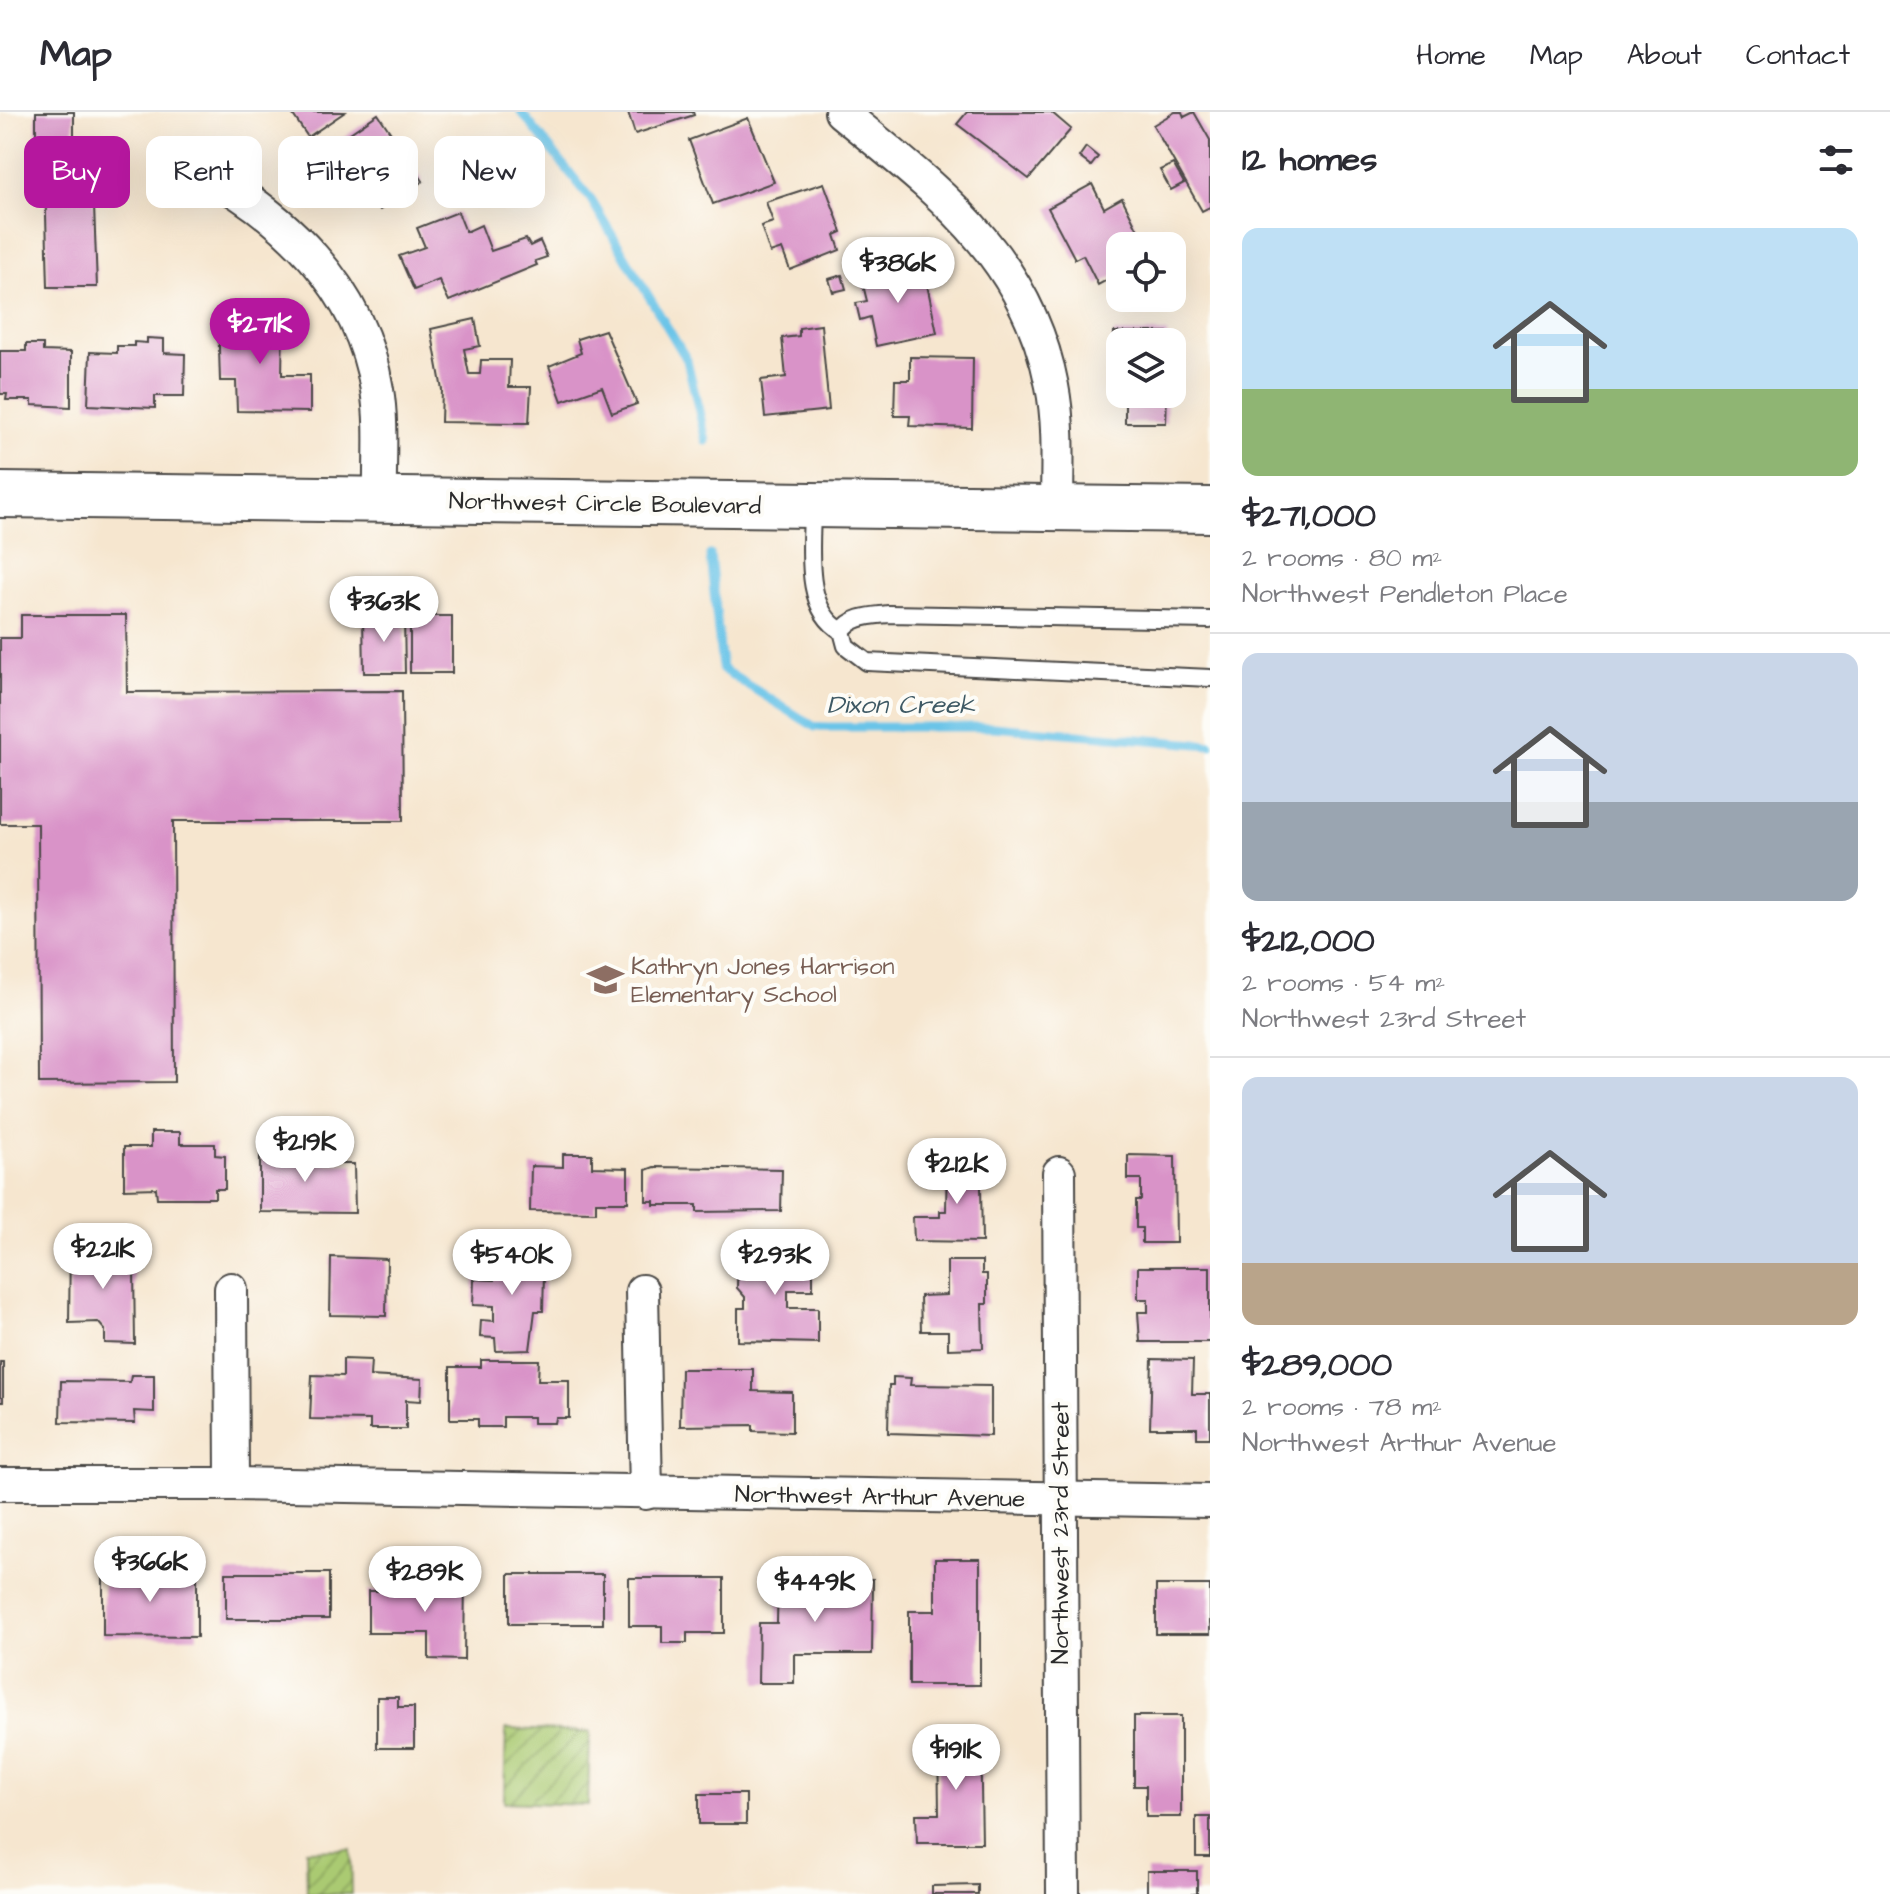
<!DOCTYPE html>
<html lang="en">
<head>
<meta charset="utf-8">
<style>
	:root { --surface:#fff; --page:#f2f2f3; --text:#2b2b33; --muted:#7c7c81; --line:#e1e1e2; --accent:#b5179e }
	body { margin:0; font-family:"Architects Daughter",sans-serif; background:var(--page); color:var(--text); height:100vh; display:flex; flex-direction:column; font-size:30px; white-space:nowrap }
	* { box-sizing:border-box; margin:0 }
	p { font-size:26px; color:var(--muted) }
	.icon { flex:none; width:44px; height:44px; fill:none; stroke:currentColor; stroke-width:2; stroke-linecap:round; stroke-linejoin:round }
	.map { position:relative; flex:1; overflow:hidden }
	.panel { display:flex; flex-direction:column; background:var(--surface); width:680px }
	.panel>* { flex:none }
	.guide { position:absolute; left:24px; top:24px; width:760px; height:72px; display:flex; gap:16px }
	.buttons { position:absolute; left:1106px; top:120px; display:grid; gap:16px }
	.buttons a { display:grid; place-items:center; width:80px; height:80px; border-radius:16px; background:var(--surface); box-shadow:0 8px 32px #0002; font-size:40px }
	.price { position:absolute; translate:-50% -68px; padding:0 18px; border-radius:28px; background:#fff; color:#222; font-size:26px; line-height:52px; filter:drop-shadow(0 2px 4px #0008) }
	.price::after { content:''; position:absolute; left:50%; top:48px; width:24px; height:18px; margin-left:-12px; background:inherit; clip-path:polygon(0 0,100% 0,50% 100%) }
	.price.current { background:var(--accent); color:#fff }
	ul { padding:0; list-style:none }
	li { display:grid; align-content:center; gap:16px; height:424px; padding:0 32px }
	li+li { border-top:2px solid var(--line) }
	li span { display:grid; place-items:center; height:248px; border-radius:16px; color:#555 }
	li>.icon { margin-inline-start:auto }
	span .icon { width:144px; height:144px; fill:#fffc; stroke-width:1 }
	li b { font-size:34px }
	h2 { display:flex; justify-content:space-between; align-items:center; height:96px; padding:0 32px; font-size:34px }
	.chip { padding:0 28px; border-radius:16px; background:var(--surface); box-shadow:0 8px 32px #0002; font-size:28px; line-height:72px }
	.chip.current { background:var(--accent); color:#fff }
	header { display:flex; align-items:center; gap:48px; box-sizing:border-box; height:112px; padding:0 40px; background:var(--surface); border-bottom:2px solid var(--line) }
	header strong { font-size:38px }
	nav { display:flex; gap:44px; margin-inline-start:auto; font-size:28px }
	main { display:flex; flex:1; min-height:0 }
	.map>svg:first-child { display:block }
	.garden { fill:url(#garden-furrows); stroke:#6a7a4e; stroke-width:2 }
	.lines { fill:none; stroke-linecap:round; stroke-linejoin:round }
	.stream { stroke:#6bc4e8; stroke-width:9 }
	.building { fill:#d993c8 }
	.service-casing { stroke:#494744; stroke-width:20 }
	.minor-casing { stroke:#494744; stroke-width:36 }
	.secondary-casing { stroke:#494744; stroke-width:48 }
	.service { stroke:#fff; stroke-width:16 }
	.minor { stroke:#fff; stroke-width:32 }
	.secondary { stroke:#fff; stroke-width:44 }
	.labels { text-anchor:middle; stroke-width:8; stroke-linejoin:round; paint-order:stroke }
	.street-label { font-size:24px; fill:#2b2b2b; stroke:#fdfcf7 }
	.education-label { font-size:24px; fill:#785e54; stroke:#fdfcf7; text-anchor:start }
	.water-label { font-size:26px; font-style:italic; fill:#3e5964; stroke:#fdfcf7 }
</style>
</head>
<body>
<header>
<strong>Map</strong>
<nav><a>Home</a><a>Map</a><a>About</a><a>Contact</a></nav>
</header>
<main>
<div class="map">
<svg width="1210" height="1782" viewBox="0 0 1210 1782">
	<defs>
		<pattern id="garden-furrows" width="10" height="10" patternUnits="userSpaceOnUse" patternTransform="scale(2)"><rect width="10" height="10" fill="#aaca72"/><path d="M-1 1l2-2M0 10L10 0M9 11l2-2" fill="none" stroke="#8ba45e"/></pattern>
	</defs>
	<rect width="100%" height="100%" fill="#fdfcf7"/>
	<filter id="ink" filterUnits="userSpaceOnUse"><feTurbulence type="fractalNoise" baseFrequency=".0125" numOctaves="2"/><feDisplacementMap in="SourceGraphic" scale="16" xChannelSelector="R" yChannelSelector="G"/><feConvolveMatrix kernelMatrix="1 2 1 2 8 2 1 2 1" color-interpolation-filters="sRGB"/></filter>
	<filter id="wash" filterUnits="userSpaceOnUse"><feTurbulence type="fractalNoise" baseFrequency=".006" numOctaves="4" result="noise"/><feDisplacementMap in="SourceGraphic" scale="32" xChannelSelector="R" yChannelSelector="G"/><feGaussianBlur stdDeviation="1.8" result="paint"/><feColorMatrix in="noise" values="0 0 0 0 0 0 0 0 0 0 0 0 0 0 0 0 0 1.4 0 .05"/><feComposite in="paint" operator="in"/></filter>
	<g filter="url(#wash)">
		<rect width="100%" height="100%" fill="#f6e6cf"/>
		<!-- garden -->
		<g class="garden">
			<polygon points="506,1617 590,1620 588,1693 504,1690"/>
			<polygon points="351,1737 352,1782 307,1782 306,1738"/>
		</g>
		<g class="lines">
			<!-- stream -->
			<g class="stream">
				<polyline points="521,0 590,86 687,248 706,329"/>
				<polyline points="710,443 722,557 815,615 993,615 1210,633"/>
			</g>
		</g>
		<g id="blocks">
			<!-- building -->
			<g class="building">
				<rect x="36" y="0" width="38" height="24"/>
				<polygon points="291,0 345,0 308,25"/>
				<polygon points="628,0 693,0 694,3 635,22"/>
				<polygon points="967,0 1051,0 1071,17 1029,67 957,12"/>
				<polygon points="1175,0 1182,0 1184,5 1194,0 1210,28 1210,95 1202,99 1153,13"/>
				<polygon points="378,2 423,69 380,98 356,66 339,79 315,45"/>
				<polygon points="748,6 774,70 713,92 689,28"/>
				<polygon points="62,29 76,29 77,46 62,45"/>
				<polygon points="1086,35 1098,45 1091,54 1079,45"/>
				<polygon points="1173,52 1184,71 1171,78 1160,58"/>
				<polygon points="452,64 459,74 444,83 438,73"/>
				<polygon points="45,66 93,66 97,175 48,175"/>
				<polygon points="824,71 842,120 835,123 840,138 790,158 782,137 770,141 761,114 773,110 766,90"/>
				<polygon points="1092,72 1104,96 1122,86 1138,118 1121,128 1125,134 1120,134 1120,161 1098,173 1083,143 1075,147 1048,96"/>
				<polygon points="458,100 466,120 481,113 491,139 526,127 530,134 540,129 547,145 535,149 537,153 449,189 439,168 414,178 399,144 425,135 417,116"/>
				<polygon points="923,153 937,221 876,234 870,205 860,208 856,191 867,189 861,165"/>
				<polygon points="842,163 846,177 833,180 829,167"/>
				<polygon points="218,203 283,206 282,263 310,263 310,300 237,299 236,269 220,269"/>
				<polygon points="475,207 480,234 464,237 469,262 480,262 481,248 510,248 509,275 531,275 529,311 441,310 442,278 431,217"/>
				<polygon points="821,213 829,298 765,305 761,268 786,265 782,226 799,224 799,216"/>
				<polygon points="605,218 637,292 612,301 602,275 562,289 549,254 581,241 577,227"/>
				<polygon points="1114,220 1167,220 1167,230 1120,230 1120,253 1113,253"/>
				<polygon points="147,226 164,227 164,241 185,242 184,284 155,284 155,296 88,293 90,240 117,241 117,234 134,234 134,230 147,231"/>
				<polygon points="26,232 43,232 43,239 71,240 71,295 32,293 32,288 6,288 7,282 0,282 0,239 26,239"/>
				<polygon points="910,245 973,246 972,316 909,314 910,304 894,304 895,268 910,268"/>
				<polygon points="1125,282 1167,282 1166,311 1125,311"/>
				<polygon points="21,503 126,503 127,580 402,579 403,709 173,709 174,970 39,971 38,712 0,712 0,526 21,526"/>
				<polygon points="363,503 404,503 405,561 364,561"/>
				<rect x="410" y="504" width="42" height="57"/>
				<polygon points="151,1020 180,1020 180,1032 215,1032 215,1043 225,1044 225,1077 215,1077 215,1086 157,1086 156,1076 124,1077 124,1035 151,1035"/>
				<polygon points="321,1040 321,1052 354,1052 355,1101 260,1100 260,1041"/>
				<polygon points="563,1042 592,1042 592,1055 628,1056 628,1090 596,1090 596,1100 530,1099 531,1054 563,1055"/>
				<polygon points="1128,1043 1175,1044 1176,1131 1142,1131 1142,1116 1136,1116 1136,1088 1141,1088 1141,1067 1128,1067"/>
				<polygon points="986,1048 986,1073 981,1074 982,1130 914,1129 913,1105 940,1105 940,1099 946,1099 947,1049"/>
				<polygon points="654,1055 782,1057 781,1099 697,1100 697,1093 654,1093 654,1089 646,1089 646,1058"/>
				<polygon points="495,1132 539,1133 538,1163 544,1163 543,1199 535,1199 530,1238 496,1239 495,1226 480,1225 481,1208 494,1209 494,1194 473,1193 474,1167 494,1168"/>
				<polygon points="70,1134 125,1134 124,1157 134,1156 135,1232 105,1231 105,1218 98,1210 69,1211"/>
				<polygon points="738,1139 813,1140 813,1178 788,1178 788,1196 818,1196 818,1231 738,1229 738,1196 745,1196 745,1185 737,1176"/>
				<polygon points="331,1145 387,1147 386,1204 330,1203"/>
				<polygon points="947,1149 982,1149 982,1162 987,1162 987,1192 982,1192 983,1236 948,1237 948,1219 921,1219 920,1184 947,1183"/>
				<polygon points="1138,1155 1210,1155 1210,1230 1140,1230 1138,1200 1148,1200 1148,1187 1138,1187"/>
				<polygon points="343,1247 371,1248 370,1264 422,1267 421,1289 406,1288 406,1317 370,1317 370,1308 310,1307 312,1263 343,1264"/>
				<polygon points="1152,1247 1193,1248 1192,1282 1210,1282 1210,1326 1197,1326 1197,1316 1150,1316"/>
				<polygon points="481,1248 539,1248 538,1268 569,1268 569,1306 556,1306 555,1311 533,1311 533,1305 503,1305 503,1315 478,1315 478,1307 450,1307 450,1255 481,1255"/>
				<rect x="0" y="1250" width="3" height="40"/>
				<polygon points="681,1257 753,1257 753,1279 792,1280 792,1320 753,1319 753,1313 680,1314"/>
				<polygon points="131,1263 154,1263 154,1300 134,1299 135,1311 60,1310 61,1269 130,1270"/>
				<polygon points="893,1265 911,1266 910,1273 991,1274 991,1324 888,1321 889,1273 893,1273"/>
				<polygon points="935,1447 980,1447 980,1573 909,1573 909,1499 935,1499"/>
				<polygon points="103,1458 197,1459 197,1525 103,1524"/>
				<rect x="226" y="1461" width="103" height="46"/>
				<polygon points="428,1462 465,1462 464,1548 429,1547 429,1521 368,1521 368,1479 427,1479"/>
				<rect x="509" y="1462" width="94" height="50"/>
				<polygon points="629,1466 724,1466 724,1521 687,1521 687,1531 662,1531 662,1514 629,1514"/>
				<polygon points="778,1466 873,1467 872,1542 794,1542 794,1571 758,1571 759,1511 777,1511"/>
				<rect x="1156" y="1473" width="54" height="49"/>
				<polygon points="377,1585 398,1585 398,1595 414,1595 414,1636 377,1636"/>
				<polygon points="1134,1604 1181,1604 1181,1705 1146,1705 1146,1674 1134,1674"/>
				<polygon points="938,1619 980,1619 982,1731 917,1731 916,1702 939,1702"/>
				<rect x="699" y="1682" width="47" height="30"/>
				<rect x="1196" y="1705" width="14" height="40"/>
				<rect x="1147" y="1759" width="50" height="23"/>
				<polygon points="978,1773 978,1782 932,1782 932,1774"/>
			</g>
		</g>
	</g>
	<g filter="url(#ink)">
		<use href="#blocks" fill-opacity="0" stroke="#494744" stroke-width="2"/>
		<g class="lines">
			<defs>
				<g id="service">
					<path d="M812 395C812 434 802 497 842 519"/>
					<path d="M1210 508 889 502C871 504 852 504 842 519L846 534 867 550 1210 566"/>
				</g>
				<g id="minor">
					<path d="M841 0C937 79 1027 143 1052 274 1060 314 1057 356 1057 396"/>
					<path d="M194 55C283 101 361 175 377 278 383 313 379 353 380 389"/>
					<polyline points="1059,1061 1063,1782"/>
					<polyline points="231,1177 232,1372"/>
					<polyline points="642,1179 646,1381"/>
					<polyline points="0,1372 232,1372 1210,1389"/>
				</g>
				<polyline id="secondary" points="0,383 1210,398"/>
			</defs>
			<!-- service casing -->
			<use href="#service" class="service-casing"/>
			<!-- minor casing -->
			<use href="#minor" class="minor-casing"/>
			<!-- secondary casing -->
			<use href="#secondary" class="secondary-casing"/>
			<!-- service -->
			<use href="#service" class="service"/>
			<!-- minor -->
			<use href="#minor" class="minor"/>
			<!-- secondary -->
			<use href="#secondary" class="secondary"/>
		</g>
	</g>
	<!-- icons -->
	<defs>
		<symbol id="school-bare" viewBox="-9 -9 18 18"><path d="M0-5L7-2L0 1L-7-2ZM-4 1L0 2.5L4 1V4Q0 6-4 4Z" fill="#8d6e63" stroke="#fdfcf7" stroke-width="2.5" paint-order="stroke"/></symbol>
	</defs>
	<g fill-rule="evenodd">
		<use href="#school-bare" x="580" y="842" width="51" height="51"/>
	</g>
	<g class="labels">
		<!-- street labels -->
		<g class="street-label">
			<text transform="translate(605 391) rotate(1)" y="8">Northwest Circle Boulevard</text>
			<text transform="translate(880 1384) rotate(1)" y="8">Northwest Arthur Avenue</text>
			<text transform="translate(1060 1421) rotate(-90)" y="8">Northwest 23rd Street</text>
		</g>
		<!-- education labels -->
		<g class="education-label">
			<text x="631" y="862">Kathryn Jones Harrison<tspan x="631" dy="28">Elementary School</tspan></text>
		</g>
		<!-- water labels -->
		<g class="water-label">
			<text x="901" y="601">Dixon Creek</text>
		</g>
	</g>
</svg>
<div class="buttons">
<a><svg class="icon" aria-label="locate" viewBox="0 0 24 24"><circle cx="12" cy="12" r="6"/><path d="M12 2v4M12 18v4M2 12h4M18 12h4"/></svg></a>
<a><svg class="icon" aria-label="layers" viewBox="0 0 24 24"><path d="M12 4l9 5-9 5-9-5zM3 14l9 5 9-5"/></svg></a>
</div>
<b class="price" style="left:898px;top:193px">$386K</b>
<b class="price current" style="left:260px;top:254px">$271K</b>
<b class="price" style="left:384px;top:532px">$363K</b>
<b class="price" style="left:305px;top:1072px">$219K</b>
<b class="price" style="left:957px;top:1094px">$212K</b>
<b class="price" style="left:103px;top:1179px">$221K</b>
<b class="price" style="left:512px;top:1185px">$540K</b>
<b class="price" style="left:775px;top:1185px">$293K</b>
<b class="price" style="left:150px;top:1492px">$366K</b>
<b class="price" style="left:425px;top:1502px">$289K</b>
<b class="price" style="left:815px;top:1512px">$449K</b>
<b class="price" style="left:956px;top:1680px">$191K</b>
<div class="guide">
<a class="chip current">Buy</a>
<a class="chip">Rent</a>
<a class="chip">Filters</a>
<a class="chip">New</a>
</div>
</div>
<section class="panel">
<h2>12 homes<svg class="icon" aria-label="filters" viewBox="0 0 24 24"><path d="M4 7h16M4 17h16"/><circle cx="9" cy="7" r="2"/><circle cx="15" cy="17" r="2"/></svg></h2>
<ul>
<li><span style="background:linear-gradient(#bfe0f5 65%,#8fb573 0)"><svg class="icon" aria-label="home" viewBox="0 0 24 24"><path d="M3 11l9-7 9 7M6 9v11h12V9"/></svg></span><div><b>$271,000</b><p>2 rooms · 80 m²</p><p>Northwest Pendleton Place</p></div></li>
<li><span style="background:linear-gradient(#c9d6e8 60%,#9aa5b1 0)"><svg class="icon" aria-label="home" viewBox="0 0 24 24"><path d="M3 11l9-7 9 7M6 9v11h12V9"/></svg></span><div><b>$212,000</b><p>2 rooms · 54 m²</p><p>Northwest 23rd Street</p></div></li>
<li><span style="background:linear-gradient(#c9d6e8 75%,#b9a48a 0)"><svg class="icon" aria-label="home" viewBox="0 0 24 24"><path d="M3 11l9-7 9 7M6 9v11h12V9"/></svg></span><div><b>$289,000</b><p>2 rooms · 78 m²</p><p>Northwest Arthur Avenue</p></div></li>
</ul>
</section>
</main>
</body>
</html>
